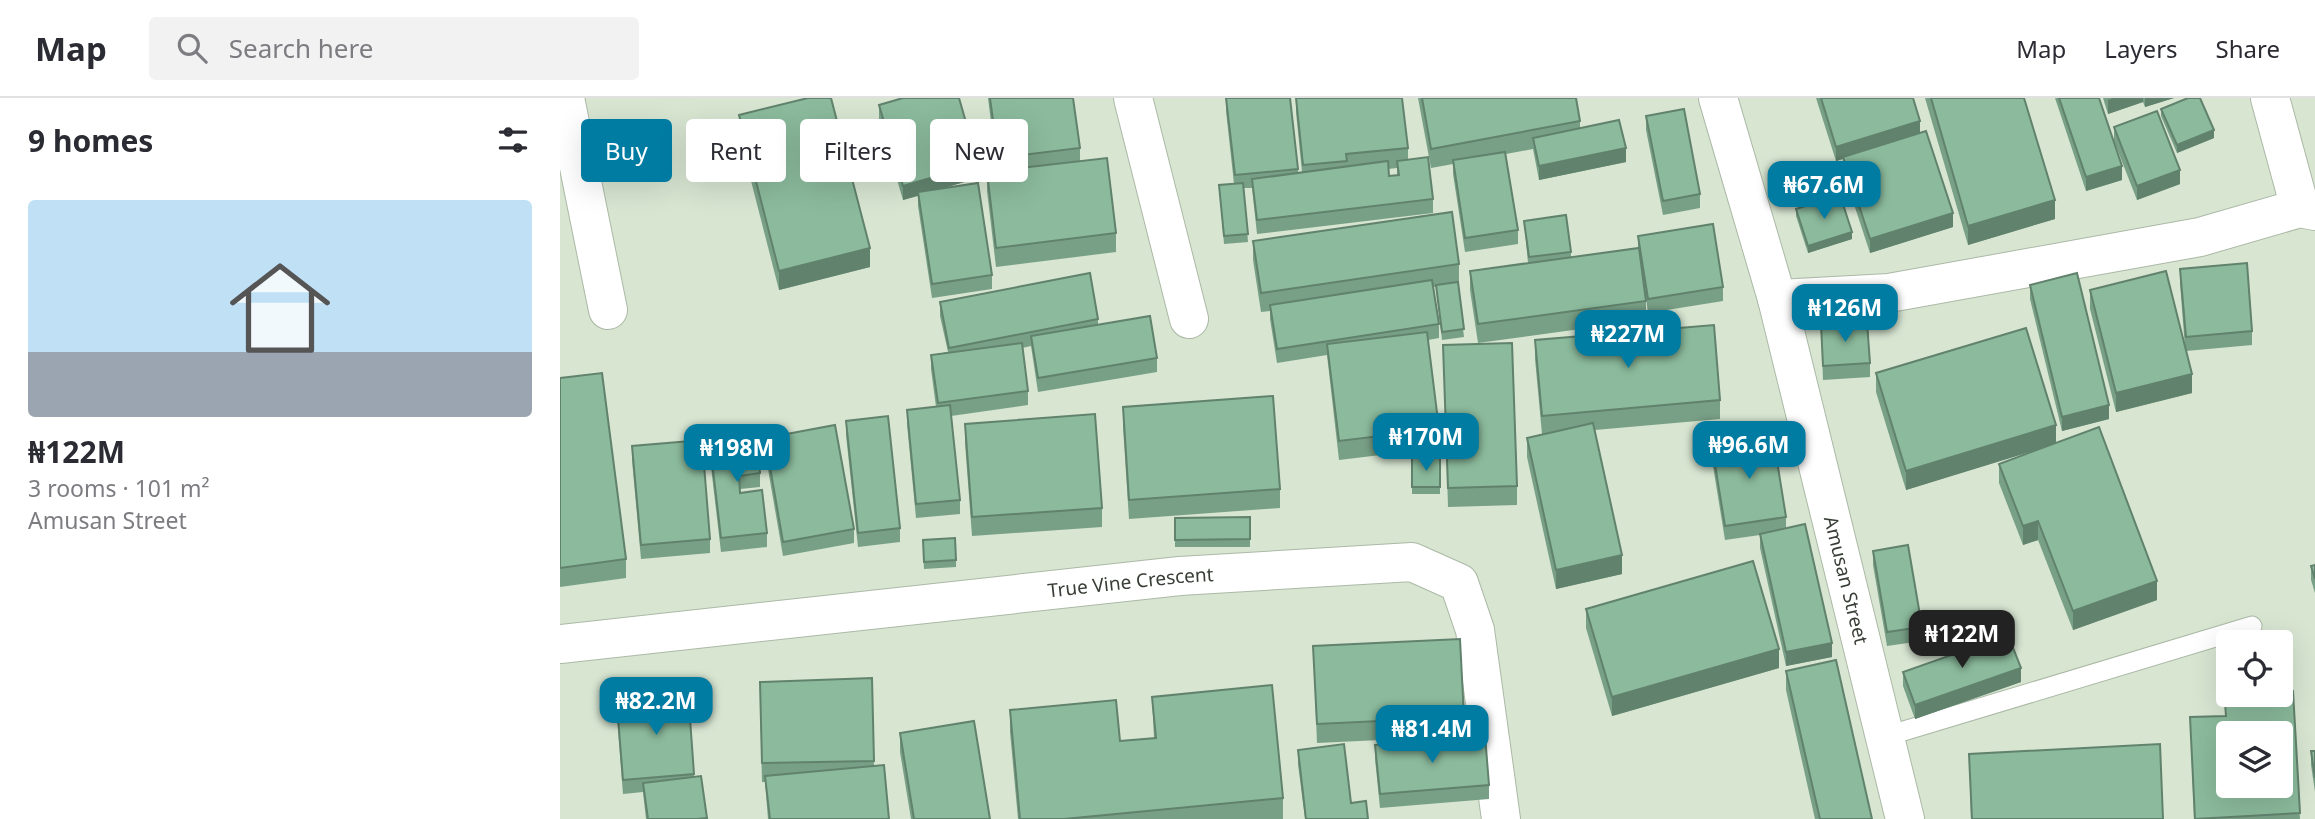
<!DOCTYPE html>
<html lang="en">
<head>
<meta charset="utf-8">
<style>
	:root { --surface:#fff; --page:#f2f2f3; --text:#2b2b33; --muted:#7c7c81; --line:#e1e1e2; --accent:#007ba2 }
	body { margin:0; font-family:"Noto Sans",sans-serif; background:var(--page); color:var(--text); height:100vh; display:flex; flex-direction:column; font-size:26px; white-space:nowrap }
	* { box-sizing:border-box; margin:0 }
	p { font-size:23px; color:var(--muted) }
	.icon { flex:none; width:38px; height:38px; fill:none; stroke:currentColor; stroke-width:2; stroke-linecap:round; stroke-linejoin:round }
	.map { position:relative; flex:1; overflow:hidden }
	.panel { display:flex; flex-direction:column; background:var(--surface); width:560px }
	.panel>* { flex:none }
	.hud { position:absolute; left:21px; top:21px; width:665px; height:63px; display:flex; gap:14px }
	.buttons { position:absolute; left:1656px; top:532px; display:grid; gap:14px }
	.buttons a { display:grid; place-items:center; width:77px; height:77px; border-radius:7px; background:var(--surface); box-shadow:0 7px 28px #0002; font-size:35px }
	.price { position:absolute; translate:-50% -60px; padding:0 16px; border-radius:14px; background:var(--accent); color:#fff; font-size:23px; line-height:46px; filter:drop-shadow(0 2px 4px #0008) }
	.price::after { content:''; position:absolute; left:50%; top:42px; width:21px; height:16px; margin-left:-10px; background:inherit; clip-path:polygon(0 0,100% 0,50% 100%) }
	.price.current { background:#222; color:#fff }
	ul { padding:0; list-style:none }
	li { display:grid; align-content:center; gap:14px; height:371px; padding:0 28px }
	li span { display:grid; place-items:center; height:217px; border-radius:7px; color:#555 }
	li>.icon { margin-inline-start:auto }
	span .icon { width:126px; height:126px; fill:#fffc; stroke-width:1 }
	li b { font-size:30px }
	h2 { display:flex; justify-content:space-between; align-items:center; height:84px; padding:0 28px; font-size:30px }
	.tag { padding:0 24px; border-radius:7px; background:var(--surface); box-shadow:0 7px 28px #0002; font-size:24px; line-height:63px }
	.tag.current { background:var(--accent); color:#fff }
	header { display:flex; align-items:center; gap:42px; box-sizing:border-box; height:98px; padding:0 35px; background:var(--surface); border-bottom:2px solid var(--line) }
	header strong { font-size:33px }
	nav { display:flex; gap:38px; margin-inline-start:auto; font-size:24px }
	.search { width:490px; height:63px; background:var(--page); display:flex; align-items:center; gap:18px; box-sizing:border-box; padding:0 24px; border-radius:7px; color:var(--muted); font-size:26px }
	main { display:flex; flex:1; min-height:0 }
	.map>svg:first-child { display:block }
	.lines { fill:none; stroke-linecap:round; stroke-linejoin:round }
	.lane-casing { stroke:#abb9a6; stroke-width:21 }
	.street-casing { stroke:#abb9a6; stroke-width:40 }
	.lane { stroke:#fff; stroke-width:19 }
	.street { stroke:#fff; stroke-width:38 }
	.wall { fill:#78a086; fill-rule:evenodd }
	.shaded-wall { fill:#61826d }
	.building { fill:#8bba9c; stroke:#61826d; stroke-width:2; fill-rule:evenodd }
	.labels { text-anchor:middle; stroke-width:7; stroke-linejoin:round; paint-order:stroke }
	.street-label { font-size:19px; fill:#383e36; stroke:#fff }
</style>
</head>
<body>
<header>
<strong>Map</strong>
<div class="search"><svg class="icon" aria-label="search" viewBox="0 0 24 24"><circle cx="10" cy="10" r="6"/><path d="M15 15l6 6"/></svg>Search here</div>
<nav><a>Map</a><a>Layers</a><a>Share</a></nav>
</header>
<main>
<section class="panel">
<h2>9 homes<svg class="icon" aria-label="filters" viewBox="0 0 24 24"><path d="M4 7h16M4 17h16"/><circle cx="9" cy="7" r="2"/><circle cx="15" cy="17" r="2"/></svg></h2>
<ul>
<li><span style="background:linear-gradient(#bfe0f5 70%,#9aa5b1 0)"><svg class="icon" aria-label="home" viewBox="0 0 24 24"><path d="M3 11l9-7 9 7M6 9v11h12V9"/></svg></span><div><b>₦122M</b><p>3 rooms · 101 m²</p><p>Amusan Street</p></div></li>
</ul>
</section>
<div class="map">
<svg width="1755" height="721" viewBox="0 0 1755 721">
	<rect width="100%" height="100%" fill="#d7e5d1"/>
	<g class="lines">
		<defs>
			<polyline id="lane" points="1327,638 1692,528"/>
			<g id="street">
				<polyline points="5,0 48,212"/>
				<polyline points="573,0 629,221"/>
				<path id="s1" d="M1158 0 1217 201 1345 721"/>
				<polyline points="1710,0 1740,110"/>
				<polyline points="1217,201 1329,195 1640,139 1740,110 1755,113"/>
				<path id="s2" d="M0 546 620 478 852 464 899 485 915 532 941 721"/>
			</g>
		</defs>
		<!-- lane casing -->
		<use href="#lane" class="lane-casing"/>
		<!-- street casing -->
		<use href="#street" class="street-casing"/>
		<!-- lane -->
		<use href="#lane" class="lane"/>
		<!-- street -->
		<use href="#street" class="street"/>
	</g>
	<!-- wall -->
	<g class="wall">
		<polygon points="428,0 513,0 520,50 520,63 556,135 556,154 436,169 427,93 427,74 437,73"/>
		<path d="M666 0 738 71V75L742 74 736 14V0L848 50V61L873 101V115L697 136 692 90H684L688 144 664 146 659 87 674 86 666 13ZM837 70V77L829 78 828 71Z"/>
		<polygon points="858,0 1016,0 1020,23 1020,30 1066,64 979,82 973,51 946,56 958,132 958,146 905,154 893,76 893,66 871,70"/>
		<polygon points="1256,0 1353,0 1360,35 1393,129 1310,155 1283,73 1283,61 1276,63"/>
		<polygon points="1365,0 1464,0 1495,121 1408,147"/>
		<polygon points="1495,0 1539,0 1562,82 1526,93"/>
		<polygon points="1543,0 1614,0 1585,9 1583,4 1548,16"/>
		<polygon points="319,7 418,80 379,91 432,177 432,191 372,200 358,108 358,98 343,102 319,21"/>
		<polygon points="1601,11 1654,40 1617,55 1601,18"/>
		<polygon points="179,17 310,169 219,192 179,36"/>
		<polygon points="1086,18 1140,96 1140,110 1103,117 1086,32"/>
		<polygon points="1554,29 1620,86 1577,102 1554,43"/>
		<polygon points="1236,111 1292,141 1248,155 1236,118"/>
		<polygon points="964,123 1011,154 1011,159 1078,150 1078,138 1163,189 1163,203 1088,215 1086,200 1086,222 918,245 910,192 910,173 968,165"/>
		<polygon points="693,143 899,166 899,185 898,186 904,239 882,242 876,189 873,189 879,226 879,240 868,242 879,331 879,350 779,362 767,257 717,265 710,221 710,213 701,214 693,162"/>
		<polygon points="1620,171 1692,233 1692,247 1626,253 1632,295 1556,314 1530,211 1530,192 1625,250 1620,185"/>
		<polygon points="1470,187 1549,321 1502,333 1470,201"/>
		<polygon points="380,204 538,221 538,227 597,260 597,274 478,294 471,248 462,250 468,293 468,307 391,318 400,402 400,416 356,420 347,326 347,312 376,309 371,271 371,257 388,254 380,218"/>
		<polygon points="1261,226 1310,265 1310,279 1263,282"/>
		<polygon points="975,242 1160,302 1160,321 1035,332 1062,476 996,491 967,359 967,340 982,336 975,261"/>
		<polygon points="883,247 957,388 957,407 888,409"/>
		<polygon points="1316,275 1496,345 1597,502 1513,532 1478,442 1463,447 1439,385 1439,366 1490,347 1346,392 1316,294"/>
		<polygon points="0,280 66,461 66,480 0,489"/>
		<polygon points="563,309 720,391 720,410 569,421 563,328"/>
		<polygon points="286,323 340,430 340,444 298,449 286,337"/>
		<polygon points="405,326 542,410 542,429 412,438 405,345"/>
		<polygon points="149,338 200,375 200,389 180,391 180,395 207,435 207,449 161,454 149,352"/>
		<polygon points="205,340 294,431 294,445 223,458 205,354"/>
		<polygon points="72,348 150,441 150,455 81,461 72,362"/>
		<polygon points="1152,348 1226,419 1226,430 1272,559 1226,568 1200,450 1200,437 1165,442 1152,362"/>
		<rect x="852" y="360" width="28" height="36"/>
		<polygon points="690,419 690,449 615,449 615,420"/>
		<polygon points="363,450 396,462 396,469 364,471"/>
		<polygon points="1313,453 1362,529 1362,543 1327,548 1313,467"/>
		<polygon points="1755,467 1755,495 1751,482 1751,468"/>
		<polygon points="1026,511 1219,570 1052,618 1026,530"/>
		<polygon points="753,548 904,619 904,638 757,645"/>
		<polygon points="1226,573 1312,721 1255,721 1226,592"/>
		<polygon points="1343,574 1461,584 1355,621 1343,588"/>
		<polygon points="312,580 314,668 329,721 208,721 205,684 202,684 200,603"/>
		<polygon points="128,593 134,679 141,678 147,721 86,721 83,694 63,696 57,620 57,606 87,603 87,596"/>
		<polygon points="1733,593 1740,721 1634,721 1630,619 1665,618 1665,605 1714,602 1714,597"/>
		<polygon points="592,599 723,700 723,721 458,721 450,634 450,612 560,643 594,640"/>
		<polygon points="340,635 430,721 351,721 340,654"/>
		<polygon points="815,647 929,687 929,701 820,710 815,661"/>
		<polygon points="738,652 808,721 745,721 738,666"/>
		<polygon points="1751,653 1755,653 1755,694 1751,667"/>
		<polygon points="1409,656 1603,721 1411,721"/>
	</g>
	<!-- shaded-wall -->
	<g class="shaded-wall">
		<polygon points="1553,0 1583,0 1583,4 1548,16 1548,2"/>
		<polygon points="1585,0 1614,0 1585,9"/>
		<polygon points="1360,23 1360,37 1276,63 1276,49"/>
		<polygon points="1654,32 1654,40 1617,55 1617,47"/>
		<polygon points="1066,50 1066,64 979,82 979,68"/>
		<polygon points="418,66 418,80 343,102 343,88"/>
		<polygon points="1562,68 1562,82 1526,93 1526,79"/>
		<polygon points="1620,72 1620,86 1577,102 1577,88"/>
		<polygon points="1495,102 1495,121 1408,147 1408,128"/>
		<polygon points="1393,115 1393,129 1310,155 1310,141"/>
		<polygon points="1292,134 1292,141 1248,155 1248,148"/>
		<polygon points="310,150 310,169 219,192 219,173"/>
		<polygon points="1632,276 1632,295 1556,314 1556,295"/>
		<polygon points="1549,307 1549,321 1502,333 1502,319"/>
		<polygon points="1496,327 1496,346 1346,392 1346,373"/>
		<polygon points="1478,423 1478,442 1463,447 1463,428"/>
		<polygon points="1062,457 1062,476 996,491 996,472"/>
		<polygon points="1597,483 1597,502 1513,532 1513,513"/>
		<polygon points="1272,545 1272,559 1226,568 1226,554"/>
		<polygon points="1219,551 1219,570 1052,618 1052,599"/>
		<polygon points="1461,570 1461,584 1355,621 1355,607"/>
	</g>
	<!-- building -->
	<g class="building">
		<polygon points="248,0 271,0 310,150 219,173 179,17"/>
		<polygon points="343,0 399,0 418,66 343,88 319,7"/>
		<polygon points="430,0 513,0 520,50 438,60"/>
		<polygon points="666,0 730,0 738,71 675,77"/>
		<polygon points="736,0 842,0 848,50 786,56 787,63 743,67"/>
		<polygon points="862,0 1016,0 1020,23 871,51"/>
		<polygon points="1261,0 1353,0 1360,23 1276,49"/>
		<polygon points="1371,0 1464,0 1495,102 1408,128"/>
		<polygon points="1499,0 1539,0 1562,68 1526,79"/>
		<polygon points="1628,0 1640,0 1654,32 1617,47 1601,11"/>
		<polygon points="1124,11 1140,96 1103,103 1086,18"/>
		<polygon points="1597,13 1620,72 1577,88 1554,29"/>
		<polygon points="1059,22 1066,50 979,68 973,40"/>
		<polygon points="1366,33 1393,115 1310,141 1283,59"/>
		<polygon points="945,54 958,132 905,140 893,62"/>
		<polygon points="868,59 873,101 697,122 692,81 828,63 829,78 839,77 837,63"/>
		<polygon points="547,60 556,135 436,150 427,74"/>
		<polygon points="418,85 432,177 372,186 358,94"/>
		<polygon points="683,85 688,136 664,138 659,87"/>
		<polygon points="1280,97 1292,134 1248,148 1236,111"/>
		<polygon points="892,114 899,166 701,195 693,143"/>
		<polygon points="1006,117 1011,154 969,159 964,123"/>
		<polygon points="1153,126 1163,189 1088,201 1078,138"/>
		<polygon points="1079,150 1086,203 918,226 910,173"/>
		<polygon points="1687,165 1692,233 1626,239 1620,171"/>
		<polygon points="1606,173 1632,276 1556,295 1530,192"/>
		<polygon points="530,175 538,221 389,250 380,204"/>
		<polygon points="1517,175 1549,307 1502,319 1470,187"/>
		<polygon points="872,182 879,226 717,251 710,207"/>
		<polygon points="898,184 904,231 882,234 876,187"/>
		<polygon points="590,218 597,260 478,280 471,238"/>
		<polygon points="1307,224 1310,265 1263,268 1261,226"/>
		<polygon points="1154,227 1160,302 982,318 975,242"/>
		<polygon points="1466,230 1496,327 1346,373 1316,275"/>
		<polygon points="867,234 879,331 779,343 767,246"/>
		<polygon points="462,245 468,293 378,305 371,257"/>
		<polygon points="952,245 957,388 888,390 883,247"/>
		<polygon points="42,275 66,461 0,470 0,280"/>
		<polygon points="713,298 720,391 569,402 563,309"/>
		<polygon points="390,307 400,402 356,406 347,312"/>
		<polygon points="535,316 542,410 412,419 405,326"/>
		<polygon points="328,318 340,430 298,435 286,323"/>
		<polygon points="1033,325 1062,457 996,472 967,340"/>
		<polygon points="275,327 294,431 223,444 205,340"/>
		<polygon points="1539,329 1597,483 1513,513 1478,423 1463,428 1439,366"/>
		<polygon points="196,333 200,375 179,378 180,395 202,392 207,435 161,440 149,338"/>
		<polygon points="1213,338 1226,419 1165,428 1152,348"/>
		<polygon points="142,342 150,441 81,447 72,348"/>
		<rect x="852" y="360" width="28" height="29"/>
		<polygon points="690,419 690,441 615,442 615,420"/>
		<polygon points="1245,426 1272,545 1226,554 1200,436"/>
		<polygon points="395,440 396,462 364,464 363,442"/>
		<polygon points="1348,447 1362,529 1327,534 1313,453"/>
		<polygon points="1193,463 1219,551 1052,599 1026,511"/>
		<polygon points="1755,467 1755,481 1751,468"/>
		<polygon points="1448,537 1461,570 1355,607 1343,574"/>
		<polygon points="900,541 904,619 757,626 753,548"/>
		<polygon points="1276,562 1312,721 1260,721 1226,573"/>
		<polygon points="312,580 314,663 202,665 200,584"/>
		<polygon points="712,587 723,700 504,721 460,721 450,612 556,602 560,643 596,640 592,599"/>
		<polygon points="128,593 134,676 63,682 57,606 88,603 87,596"/>
		<path d="M1733 593 1740 715 1635 721 1630 619 1666 618 1665 605 1715 602 1714 597H1720V594ZM1668 635H1720V688H1668Z"/>
		<polygon points="414,623 430,721 354,721 340,635"/>
		<polygon points="925,637 929,687 820,696 815,647"/>
		<polygon points="784,646 791,705 806,703 808,721 746,721 738,652"/>
		<polygon points="1600,646 1603,721 1412,721 1409,656"/>
		<polygon points="1751,653 1755,653 1755,680"/>
		<polygon points="324,667 329,721 210,721 205,678"/>
		<polygon points="141,678 147,720 137,721 88,721 83,685"/>
	</g>
	<g class="labels">
		<!-- street labels -->
		<g class="street-label">
			<text dy="7" stroke="none"><textPath href="#s1" startOffset="499">Amusan Street</textPath></text>
			<text dy="7" stroke="none"><textPath href="#s2" startOffset="574">True Vine Crescent</textPath></text>
		</g>
	</g>
</svg>
<div class="buttons">
<a><svg class="icon" aria-label="locate" viewBox="0 0 24 24"><circle cx="12" cy="12" r="6"/><path d="M12 2v4M12 18v4M2 12h4M18 12h4"/></svg></a>
<a><svg class="icon" aria-label="layers" viewBox="0 0 24 24"><path d="M12 4l9 5-9 5-9-5zM3 14l9 5 9-5"/></svg></a>
</div>
<b class="price" style="left:1264px;top:123px">₦67.6M</b>
<b class="price" style="left:1285px;top:246px">₦126M</b>
<b class="price" style="left:1068px;top:272px">₦227M</b>
<b class="price" style="left:866px;top:375px">₦170M</b>
<b class="price" style="left:1189px;top:383px">₦96.6M</b>
<b class="price" style="left:177px;top:386px">₦198M</b>
<b class="price current" style="left:1402px;top:572px">₦122M</b>
<b class="price" style="left:96px;top:639px">₦82.2M</b>
<b class="price" style="left:872px;top:667px">₦81.4M</b>
<div class="hud">
<a class="tag current">Buy</a>
<a class="tag">Rent</a>
<a class="tag">Filters</a>
<a class="tag">New</a>
</div>
</div>
</main>
</body>
</html>
